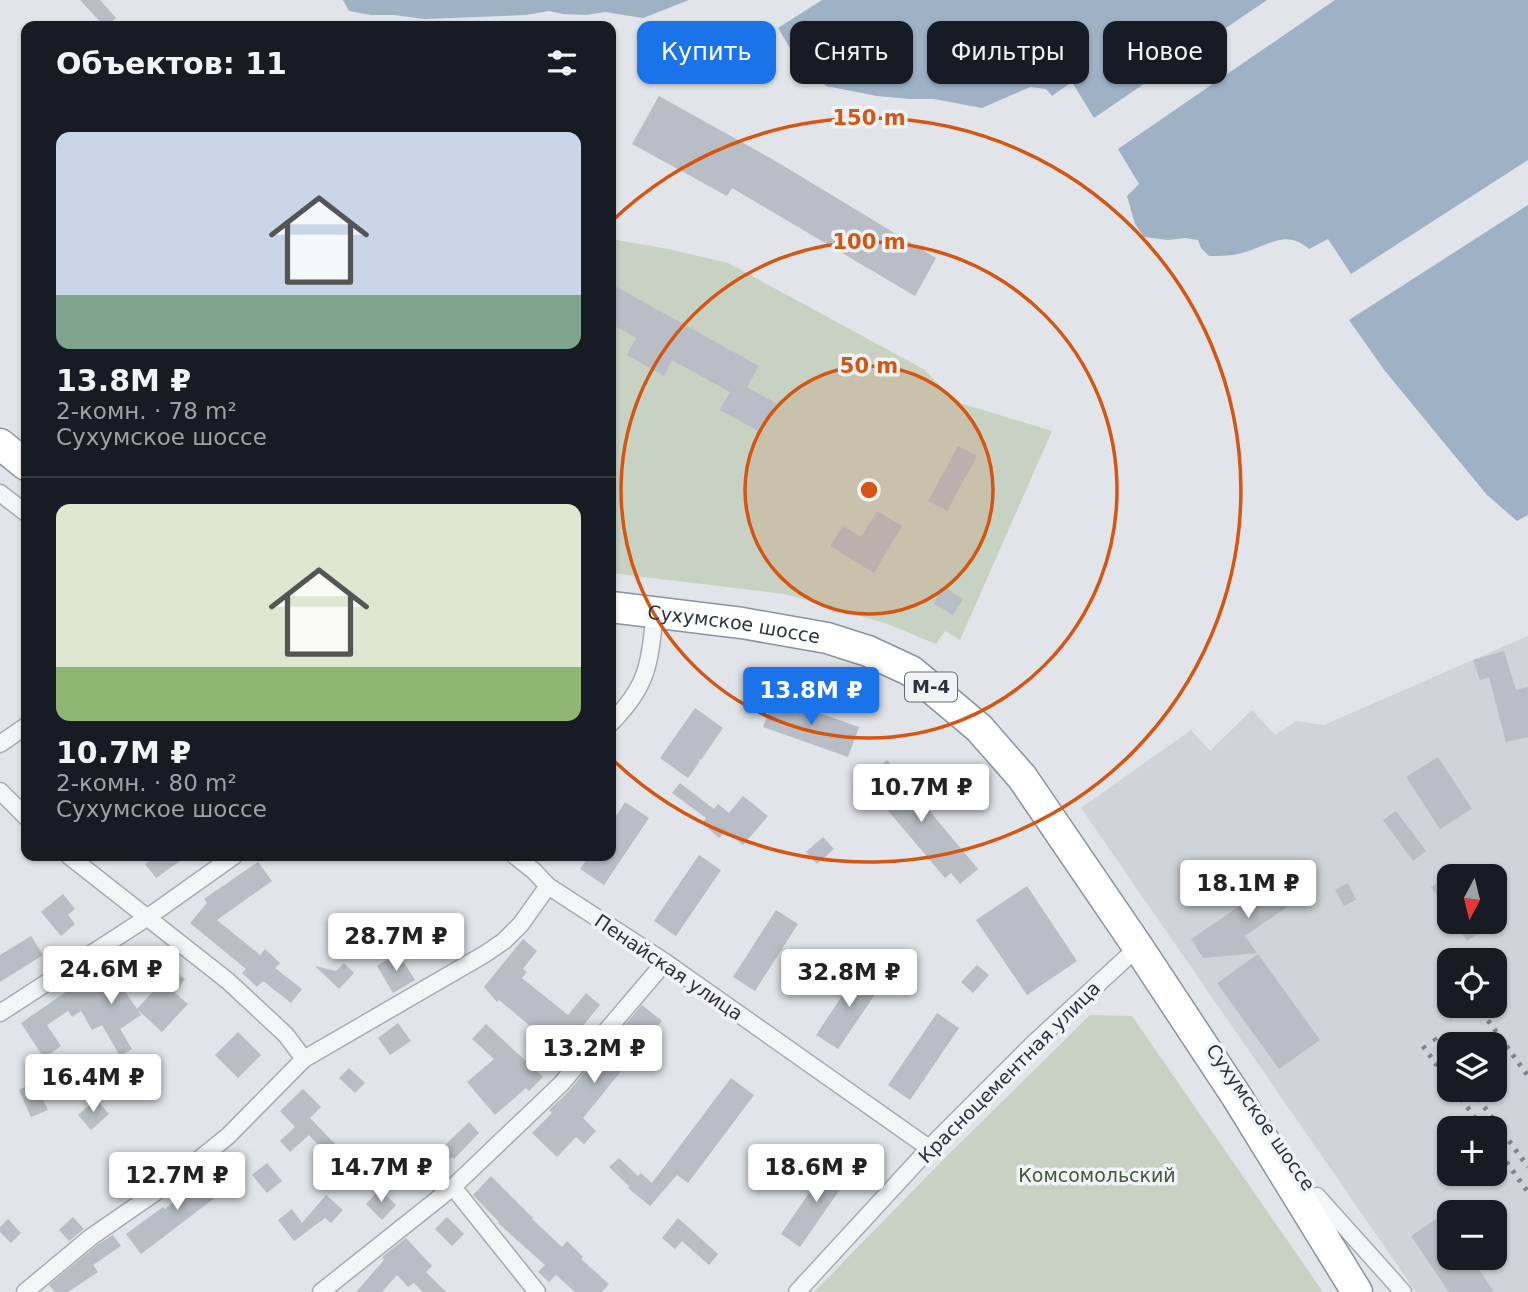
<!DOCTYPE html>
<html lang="ru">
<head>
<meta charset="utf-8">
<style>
	:root { --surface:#171b24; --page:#20242c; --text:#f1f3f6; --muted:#9ea1a6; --line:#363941; --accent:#1a73e8 }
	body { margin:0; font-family:"DejaVu Sans",sans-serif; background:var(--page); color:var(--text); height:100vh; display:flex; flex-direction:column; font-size:26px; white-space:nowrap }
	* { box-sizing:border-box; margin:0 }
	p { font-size:23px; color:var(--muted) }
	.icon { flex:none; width:38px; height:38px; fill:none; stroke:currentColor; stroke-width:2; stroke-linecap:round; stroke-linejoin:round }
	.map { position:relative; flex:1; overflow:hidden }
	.drawer { position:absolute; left:21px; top:21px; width:595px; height:840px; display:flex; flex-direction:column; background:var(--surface); border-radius:14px; box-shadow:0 2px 5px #0004 }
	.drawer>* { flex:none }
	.banner { position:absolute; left:637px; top:21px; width:665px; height:63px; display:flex; gap:14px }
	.needle { width:46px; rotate:187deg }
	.buttons { position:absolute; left:1437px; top:864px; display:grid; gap:14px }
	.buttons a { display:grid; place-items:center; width:70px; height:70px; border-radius:14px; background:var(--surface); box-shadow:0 2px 5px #0004; font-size:35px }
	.price { position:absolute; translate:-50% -60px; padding:0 16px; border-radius:7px; background:#fff; color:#222; font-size:23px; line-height:46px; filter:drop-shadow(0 2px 4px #0008) }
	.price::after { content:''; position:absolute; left:50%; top:42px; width:21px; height:16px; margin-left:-10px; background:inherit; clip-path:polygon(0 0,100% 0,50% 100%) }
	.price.on { background:var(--accent); color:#fff }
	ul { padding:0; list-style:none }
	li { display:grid; align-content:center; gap:14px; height:371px; padding:0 35px }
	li+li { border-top:2px solid var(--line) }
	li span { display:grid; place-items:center; height:217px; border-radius:14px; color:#555 }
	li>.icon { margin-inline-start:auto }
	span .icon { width:126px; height:126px; fill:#fffc; stroke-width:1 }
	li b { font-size:30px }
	h2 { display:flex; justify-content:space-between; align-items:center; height:84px; padding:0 35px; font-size:30px }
	.chip { padding:0 24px; border-radius:14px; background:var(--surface); box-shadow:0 2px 5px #0004; font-size:24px; line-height:63px }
	.chip.on { background:var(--accent); color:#fff }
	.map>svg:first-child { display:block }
	.built { fill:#cfd3da; fill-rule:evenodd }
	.green { fill:#c7d2c3 }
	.water { fill:#9fb2c5 }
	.building { fill:#b9bdc5 }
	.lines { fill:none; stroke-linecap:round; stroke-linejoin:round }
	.street-casing { stroke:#a7abb3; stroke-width:19 }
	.highway-casing { stroke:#8a929e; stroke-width:33 }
	.street { stroke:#f4f5f7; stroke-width:16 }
	.highway { stroke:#fff; stroke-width:30 }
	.rail { stroke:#7c8491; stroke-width:5; stroke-dasharray:3.5 7; stroke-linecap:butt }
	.ring { fill:none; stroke:#d55511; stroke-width:3.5 }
	.labels { text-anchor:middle; stroke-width:7; stroke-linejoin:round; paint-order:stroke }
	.shield { fill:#f1f3f6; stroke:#666c76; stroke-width:2 }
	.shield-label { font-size:18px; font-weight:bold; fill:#2b323f }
	.street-label { font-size:19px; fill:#2b323f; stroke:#f1f3f6 }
	.park-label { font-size:19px; fill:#3f5939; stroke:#f1f3f6 }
	.centre { fill:#d55511; stroke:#f1f3f6; stroke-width:3.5 }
	.ring-label { font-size:21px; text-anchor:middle; font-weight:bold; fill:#d55511; stroke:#f1f3f6; stroke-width:7; stroke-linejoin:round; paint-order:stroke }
</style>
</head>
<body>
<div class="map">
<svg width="1528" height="1292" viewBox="0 0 1528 1292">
	<rect width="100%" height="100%" fill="#e1e4e9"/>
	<!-- built -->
	<path class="built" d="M1528 636V1292H1416L1081 808 1191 730 1210 751 1252 710 1275 735 1296 721 1324 725ZM1449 877H1494V922H1449ZM1449 961H1494V1006H1449ZM1449 1045H1494V1090H1449ZM1449 1129H1494V1174H1449ZM1449 1213H1494V1258H1449Z"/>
	<!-- green -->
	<g class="green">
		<polygon points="611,239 668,249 728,263 925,370 945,391 960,403 1052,431 960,640 945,631 936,644 885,623 785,594 611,573"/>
		<polygon points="1090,1015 1132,1016 1323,1292 814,1292 940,1163"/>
	</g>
	<!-- water -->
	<g class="water">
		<polygon points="343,0 689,0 643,18 605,12 586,15 563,14 549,11 526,15 424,19 394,15 371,15 349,11"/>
		<polygon points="822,0 1267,0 1094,118 1072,82 1052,96 1046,89 1030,87 982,108 934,99 910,99 877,96 826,86 790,48 778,28"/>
		<path d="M1335 0H1528V160L1351 274 1328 239 1309 249C1285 228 1269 246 1242 253 1231 256 1220 256 1209 256L1201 248 1198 240 1185 238 1168 240 1144 237 1135 224 1127 196 1139 184 1118 149Z"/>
		<polygon points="1528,205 1528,515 1517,521 1487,495 1385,371 1349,320"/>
	</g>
	<!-- building -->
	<g class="building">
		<polygon points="80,0 100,0 116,18 106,26 104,26"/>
		<polygon points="659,96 772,159 936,258 915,296 732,188 727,196 632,144"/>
		<polygon points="611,284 759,366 747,387 776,403 760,432 720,410 730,392 672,360 664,376 627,355 636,338 611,324"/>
		<polygon points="958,446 977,456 947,511 928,501"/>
		<polygon points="877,511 902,526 874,573 830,546 843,526 861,537"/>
		<polygon points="944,587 963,599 953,615 933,603"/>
		<polygon points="1504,651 1516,690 1528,687 1528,737 1506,742 1489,677 1480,680 1473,660"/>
		<polygon points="774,697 859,727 848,757 763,727"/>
		<polygon points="695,708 723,728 701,760 697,759 700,761 688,778 660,758"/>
		<polygon points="1438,757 1472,809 1440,829 1406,777"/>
		<polygon points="887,760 978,869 960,884 951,873 945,878 869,788 878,780 872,773"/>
		<polygon points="680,783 714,809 718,804 729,813 743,796 768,816 743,845 725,832 719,838 702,823 706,818 672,793"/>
		<polygon points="625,802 649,818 604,885 580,869 589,856 611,856 611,824"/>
		<polygon points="1396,811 1426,851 1413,861 1383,820"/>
		<polygon points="823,837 834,849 817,864 806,852"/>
		<polygon points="699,855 721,870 676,936 654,921"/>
		<polygon points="157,856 187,856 156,878 145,864"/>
		<polygon points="258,862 272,881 217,920 260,955 265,949 280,963 275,968 302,989 291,1003 263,981 257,987 242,973 246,969 190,923 207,903 204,899"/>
		<polygon points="1449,875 1449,914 1431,887"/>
		<polygon points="1284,876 1300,878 1310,891 1245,936 1257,953 1203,958 1191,939"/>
		<polygon points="1348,883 1356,900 1344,906 1335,890"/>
		<polygon points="1027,886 1077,961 1027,995 976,920"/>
		<polygon points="63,894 75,909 68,915 75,924 61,936 41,912"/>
		<polygon points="776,910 798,924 755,991 733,977"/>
		<polygon points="1455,922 1497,922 1467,941"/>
		<polygon points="429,927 437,941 424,949 416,934"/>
		<polygon points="31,936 43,955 0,982 0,955"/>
		<polygon points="523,939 537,951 523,969 527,972 522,978 568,1015 586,993 600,1005 558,1056 544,1044 547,1040 499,1000 497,1002 484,987"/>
		<polygon points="144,950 185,979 175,993 188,1004 162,1032 138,1010 141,1015 120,1029 132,1049 120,1056 102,1025 92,1030 81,1011 72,1017 68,1011 47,1025 61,1046 44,1058 21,1023 96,971 106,984 115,977 137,1009 157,987 131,968"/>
		<polygon points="398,953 415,980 393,993 377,966"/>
		<polygon points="1258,954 1320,1040 1279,1069 1217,983"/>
		<polygon points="344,963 354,973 339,989 315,966 336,971"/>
		<polygon points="977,965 989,975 973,993 961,982"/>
		<polygon points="860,969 882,984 838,1049 816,1035"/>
		<polygon points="642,1005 662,1021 583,1118 596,1131 584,1144 576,1137 557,1157 532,1133 552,1113 549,1110 569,1091"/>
		<polygon points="937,1013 959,1028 910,1100 888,1085"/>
		<polygon points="398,1023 411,1041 390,1055 378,1038"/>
		<polygon points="486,1024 543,1077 529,1091 526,1088 495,1115 467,1082 494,1059 472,1039"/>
		<polygon points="238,1032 261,1055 238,1078 215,1055"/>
		<polygon points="349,1068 365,1083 355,1093 339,1078"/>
		<polygon points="731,1078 754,1095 688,1183 677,1175 650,1206 628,1188 630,1187 609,1167 619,1158 638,1176 641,1173 652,1183"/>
		<polygon points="35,1082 48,1110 31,1117 19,1090"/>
		<polygon points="303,1089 321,1107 310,1118 345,1154 335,1163 309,1135 290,1152 280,1141 295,1127 280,1111"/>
		<polygon points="96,1099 109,1114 91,1130 78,1115"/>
		<polygon points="469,1122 479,1133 454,1159 452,1157 430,1178 414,1163 431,1147 437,1153"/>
		<polygon points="831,1161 850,1175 800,1247 781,1234"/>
		<polygon points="267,1163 282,1181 267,1193 252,1175"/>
		<polygon points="215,1170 229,1187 141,1254 126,1234 163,1207 165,1209"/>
		<polygon points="491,1176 533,1218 532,1219 562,1247 567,1241 583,1257 581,1259 609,1284 602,1292 575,1292 556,1275 549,1282 538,1272 545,1265 498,1223 499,1222 473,1195"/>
		<polygon points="380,1189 396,1205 382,1220 366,1204"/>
		<polygon points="326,1195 343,1210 331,1223 325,1218 294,1241 278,1220 292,1209 302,1223"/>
		<polygon points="1442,1215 1449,1225 1449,1258 1471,1258 1494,1292 1449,1292 1411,1236"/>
		<polygon points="73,1217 84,1229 69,1241 59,1230"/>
		<polygon points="447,1217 464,1234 452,1246 435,1229"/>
		<polygon points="678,1218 718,1254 709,1265 682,1241 675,1249 662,1238"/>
		<polygon points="8,1219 21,1233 11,1243 0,1232 0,1227"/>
		<polygon points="113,1235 121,1246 93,1265 98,1272 68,1292 55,1292 49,1285 97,1245"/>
		<polygon points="406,1238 432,1266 426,1272 446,1292 423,1292 414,1283 408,1287 397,1275 382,1292 356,1292 384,1260 382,1257"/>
	</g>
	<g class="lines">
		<defs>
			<g id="street">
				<polyline points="0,493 26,513"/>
				<path d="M611 723C649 684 649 665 655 612"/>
				<polyline points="0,744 26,726"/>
				<polyline points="0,791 26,817"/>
				<polyline points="69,856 228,981 286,1035 304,1059"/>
				<polyline points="515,856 534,871 548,886 665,962 929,1148"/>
				<polyline points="0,1013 148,917 234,856"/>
				<polyline points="453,1187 537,1292"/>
				<polyline points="1317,1196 1403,1292"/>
				<polyline points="25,1292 91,1237 175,1179 228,1136 304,1059 485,954 504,941 521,924 548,886"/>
				<polyline points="321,1292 453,1187 561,1084 665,962"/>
				<polyline points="797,1292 937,1140 1033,1044 1138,947"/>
			</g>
			<g id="highway">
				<polyline points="0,444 26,465"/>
				<path id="s1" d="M611 607 742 623 827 638 868 651 911 671 979 728 1022 777 1138 947 1237 1097 1357 1292"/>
			</g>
		</defs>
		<!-- street casing -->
		<use href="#street" class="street-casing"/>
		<!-- highway casing -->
		<use href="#highway" class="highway-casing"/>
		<!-- street -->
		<use href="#street" class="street"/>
		<!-- highway -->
		<use href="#highway" class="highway"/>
		<!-- rail -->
		<g class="rail">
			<polyline points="1482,1012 1528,1076"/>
			<polyline points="1434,1038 1449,1059"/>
			<polyline points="1423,1046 1449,1082"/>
			<polyline points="1455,1090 1483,1129"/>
			<polyline points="1472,1090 1528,1167"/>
			<polyline points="1494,1145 1528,1192"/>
		</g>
	</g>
	<!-- distance rings -->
	<circle cx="869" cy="490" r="124" fill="#d55511" fill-opacity=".12"/>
	<g class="ring">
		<circle cx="869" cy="490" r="124"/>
		<circle cx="869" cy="490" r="248"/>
		<path d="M613 220A372 372 0 1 1 613 760"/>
	</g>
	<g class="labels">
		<!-- shield labels -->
		<rect class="shield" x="905" y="672.5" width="52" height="29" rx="5"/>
		<g class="shield-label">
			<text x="931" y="693">М-4</text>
		</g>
		<!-- street labels -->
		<g class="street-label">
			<text dy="7" stroke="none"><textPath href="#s1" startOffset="124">Сухумское шоссе</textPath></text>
			<text transform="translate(669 967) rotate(34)" y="7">Пенайская улица</text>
			<text transform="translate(1009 1072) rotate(-45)" y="7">Красноцементная улица</text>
			<text transform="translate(1261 1117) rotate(55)" y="7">Сухумское шоссе</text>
		</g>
		<!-- park labels -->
		<g class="park-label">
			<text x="1097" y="1182">Комсомольский</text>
		</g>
	</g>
	<circle cx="869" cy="490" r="10" class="centre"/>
	<g class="ring-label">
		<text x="869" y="125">150 m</text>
		<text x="869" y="249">100 m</text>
		<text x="869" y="373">50 m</text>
	</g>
</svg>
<div class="buttons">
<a><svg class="needle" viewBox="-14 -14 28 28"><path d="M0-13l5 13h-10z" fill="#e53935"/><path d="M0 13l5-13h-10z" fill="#9ea1a6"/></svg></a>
<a><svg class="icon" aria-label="locate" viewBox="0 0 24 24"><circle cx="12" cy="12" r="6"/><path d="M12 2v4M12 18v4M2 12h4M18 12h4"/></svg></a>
<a><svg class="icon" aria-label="layers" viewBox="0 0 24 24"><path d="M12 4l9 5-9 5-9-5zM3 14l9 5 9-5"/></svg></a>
<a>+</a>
<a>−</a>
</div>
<b class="price on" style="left:811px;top:727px">13.8M ₽</b>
<b class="price" style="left:921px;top:824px">10.7M ₽</b>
<b class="price" style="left:1248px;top:920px">18.1M ₽</b>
<b class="price" style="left:396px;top:973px">28.7M ₽</b>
<b class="price" style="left:111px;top:1006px">24.6M ₽</b>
<b class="price" style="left:849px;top:1009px">32.8M ₽</b>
<b class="price" style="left:594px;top:1085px">13.2M ₽</b>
<b class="price" style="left:93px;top:1114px">16.4M ₽</b>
<b class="price" style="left:381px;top:1204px">14.7M ₽</b>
<b class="price" style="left:816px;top:1204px">18.6M ₽</b>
<b class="price" style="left:177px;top:1212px">12.7M ₽</b>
<div class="banner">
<a class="chip on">Купить</a>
<a class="chip">Снять</a>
<a class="chip">Фильтры</a>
<a class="chip">Новое</a>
</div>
<section class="drawer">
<h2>Объектов: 11<svg class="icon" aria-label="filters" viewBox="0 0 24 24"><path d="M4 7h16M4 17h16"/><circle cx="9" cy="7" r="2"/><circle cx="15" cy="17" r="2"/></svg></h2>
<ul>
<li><span style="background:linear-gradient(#c9d6e8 75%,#7fa58c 0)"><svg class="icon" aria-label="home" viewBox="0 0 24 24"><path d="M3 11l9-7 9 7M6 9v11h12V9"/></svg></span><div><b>13.8M ₽</b><p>2-комн. · 78 m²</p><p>Сухумское шоссе</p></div></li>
<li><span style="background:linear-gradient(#dfe7d0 75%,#8fb573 0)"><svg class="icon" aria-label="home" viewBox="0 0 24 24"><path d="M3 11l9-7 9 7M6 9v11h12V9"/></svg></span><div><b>10.7M ₽</b><p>2-комн. · 80 m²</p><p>Сухумское шоссе</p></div></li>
</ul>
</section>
</div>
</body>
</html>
